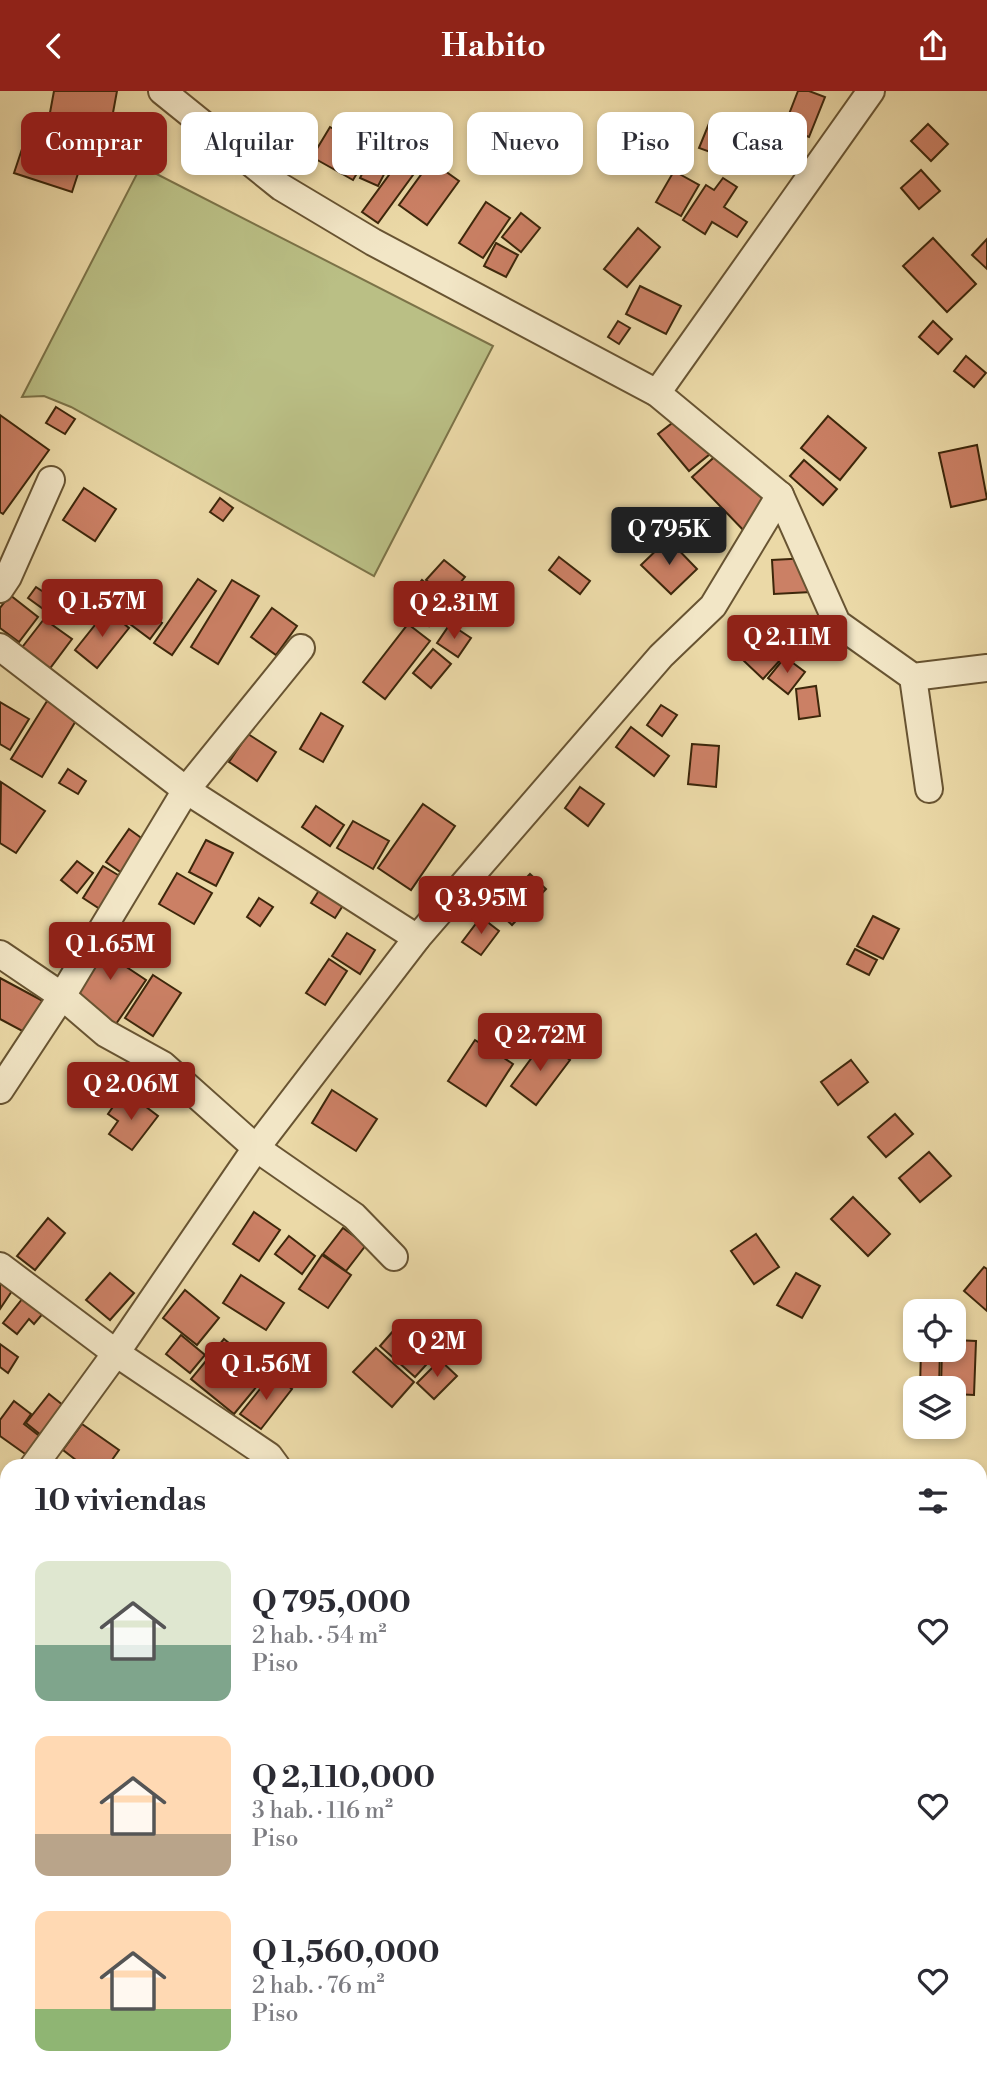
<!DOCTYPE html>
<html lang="es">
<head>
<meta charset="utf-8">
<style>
	:root { --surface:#fff; --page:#f7f7f7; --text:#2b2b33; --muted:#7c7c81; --accent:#8f2418 }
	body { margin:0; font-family:"Libre Bodoni",serif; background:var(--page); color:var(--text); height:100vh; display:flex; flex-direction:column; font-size:26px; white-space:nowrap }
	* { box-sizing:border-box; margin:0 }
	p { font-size:23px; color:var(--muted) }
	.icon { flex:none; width:38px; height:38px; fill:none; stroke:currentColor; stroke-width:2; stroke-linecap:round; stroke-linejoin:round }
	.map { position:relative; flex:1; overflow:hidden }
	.side { position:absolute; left:0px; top:1368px; width:987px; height:625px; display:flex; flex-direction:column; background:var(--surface); border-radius:21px 21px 0 0; box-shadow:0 4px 10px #0003 }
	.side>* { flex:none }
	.hud { position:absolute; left:21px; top:21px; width:945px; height:63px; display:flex; gap:14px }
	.buttons { position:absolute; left:903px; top:1208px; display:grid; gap:14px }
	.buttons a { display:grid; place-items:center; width:63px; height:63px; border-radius:14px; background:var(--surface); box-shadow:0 4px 10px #0003; font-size:35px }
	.price { position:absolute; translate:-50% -60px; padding:0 16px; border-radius:7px; background:var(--accent); color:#fff; font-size:23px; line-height:46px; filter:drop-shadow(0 2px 4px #0008) }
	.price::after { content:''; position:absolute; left:50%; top:42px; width:21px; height:16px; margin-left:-10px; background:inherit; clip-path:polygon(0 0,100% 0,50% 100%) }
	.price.current { background:#222; color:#fff }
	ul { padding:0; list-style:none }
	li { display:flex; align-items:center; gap:21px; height:175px; padding:0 35px }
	li span { display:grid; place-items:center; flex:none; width:196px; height:140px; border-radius:14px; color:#555 }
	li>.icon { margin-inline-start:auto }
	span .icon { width:84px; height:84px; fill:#fffc; stroke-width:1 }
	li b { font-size:30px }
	h2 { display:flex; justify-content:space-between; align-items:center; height:84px; padding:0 35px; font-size:30px }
	.tag { padding:0 24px; border-radius:14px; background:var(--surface); box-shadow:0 4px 10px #0003; font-size:24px; line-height:63px }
	.tag.current { background:var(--accent); color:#fff }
	header { display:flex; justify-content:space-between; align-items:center; height:91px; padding:0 35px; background:var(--accent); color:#fff; font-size:32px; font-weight:700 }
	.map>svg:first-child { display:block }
	.green { fill:#babf85; stroke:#7c7348; stroke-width:2 }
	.building { fill:#cb8065; stroke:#3d270b; stroke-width:2 }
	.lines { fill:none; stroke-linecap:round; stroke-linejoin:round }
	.minor-casing { stroke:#685432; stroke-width:30 }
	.minor { stroke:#f2e6c6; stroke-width:26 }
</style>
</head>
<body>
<header><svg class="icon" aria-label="back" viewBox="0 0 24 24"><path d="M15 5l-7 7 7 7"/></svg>Habito<svg class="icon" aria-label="share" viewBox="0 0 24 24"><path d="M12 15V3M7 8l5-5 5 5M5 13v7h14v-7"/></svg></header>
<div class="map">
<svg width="987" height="1992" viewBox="0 0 987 1992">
	<rect width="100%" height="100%" fill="#ebd9a7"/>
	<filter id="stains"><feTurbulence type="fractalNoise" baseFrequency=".00286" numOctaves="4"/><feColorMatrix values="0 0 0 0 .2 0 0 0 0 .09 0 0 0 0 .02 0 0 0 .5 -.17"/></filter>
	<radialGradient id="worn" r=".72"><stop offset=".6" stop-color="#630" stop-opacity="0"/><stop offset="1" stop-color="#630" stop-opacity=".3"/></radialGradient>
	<!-- green -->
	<polygon class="green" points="141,75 493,255 374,485 71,316 44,305 22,306"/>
	<!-- building -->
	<g class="building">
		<polygon points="54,0 117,0 110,38 49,27"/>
		<polygon points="798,0 809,0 825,6 809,46 784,36"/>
		<polygon points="710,30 748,44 738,71 699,57"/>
		<polygon points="31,31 89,49 72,101 14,82"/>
		<polygon points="928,33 948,53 931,70 911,50"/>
		<polygon points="330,36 371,59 353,89 312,66"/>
		<polygon points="415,40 438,54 421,81 398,67"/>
		<polygon points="492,46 511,62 498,77 479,62"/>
		<polygon points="374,59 392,68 378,95 360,87"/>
		<polygon points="431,70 459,90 427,134 399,114"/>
		<polygon points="397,73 413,84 378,132 362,121"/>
		<polygon points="921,79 940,100 919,118 901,97"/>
		<polygon points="674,80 699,94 681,125 656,111"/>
		<polygon points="723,87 737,96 724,116 747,131 737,146 712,131 705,143 683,129 706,94 714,99"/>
		<polygon points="486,111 510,127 483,167 459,152"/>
		<polygon points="521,122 540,137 521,161 502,146"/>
		<polygon points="638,137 660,156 627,196 604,178"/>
		<polygon points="933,147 976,193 947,221 903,175"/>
		<polygon points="987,148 987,178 972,164"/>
		<polygon points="496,152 518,164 506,186 484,175"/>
		<polygon points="640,195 681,215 666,243 626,223"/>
		<polygon points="618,230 630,237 619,253 608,246"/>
		<polygon points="933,230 952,248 938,263 919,246"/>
		<polygon points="966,265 986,282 974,296 954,280"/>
		<polygon points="56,316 75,328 65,343 46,332"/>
		<polygon points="0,324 49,359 3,423 0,421"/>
		<polygon points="828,325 866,357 840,389 801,357"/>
		<polygon points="680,326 710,363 689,380 658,343"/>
		<polygon points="977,354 987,408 951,416 939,362"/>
		<polygon points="720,361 776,419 749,445 692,386"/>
		<polygon points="804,369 837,398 823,414 790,385"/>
		<polygon points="84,397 116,418 95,450 63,429"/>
		<polygon points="220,407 233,417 223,430 210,421"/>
		<polygon points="668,448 697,478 671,503 641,474"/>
		<polygon points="559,466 590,490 580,503 549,479"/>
		<polygon points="809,467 811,501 774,503 772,469"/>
		<polygon points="444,469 465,486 448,507 426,489"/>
		<polygon points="198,488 216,500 172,564 154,552"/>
		<polygon points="232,489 259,505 218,573 191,556"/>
		<polygon points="422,489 448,511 429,535 402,513"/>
		<polygon points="36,496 54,508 46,520 28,507"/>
		<polygon points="10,504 38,526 19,551 0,537 0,517"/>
		<polygon points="139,513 162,532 150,548 126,530"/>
		<polygon points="272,517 297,535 276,564 251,546"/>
		<polygon points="107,519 129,537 97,577 75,559"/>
		<polygon points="44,528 72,548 48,580 20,559"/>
		<polygon points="408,533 430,550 385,608 363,591"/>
		<polygon points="450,533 471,547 458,566 437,552"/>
		<polygon points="762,549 782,567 763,588 744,570"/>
		<polygon points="433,558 451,573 431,597 413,582"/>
		<polygon points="785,566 805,581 788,603 768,587"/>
		<polygon points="816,595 820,625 799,628 796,598"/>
		<polygon points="47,610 77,628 42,686 11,668"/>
		<polygon points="0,611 29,628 10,659 0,653"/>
		<polygon points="661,614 677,624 662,645 647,634"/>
		<polygon points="321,622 343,635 323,671 300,658"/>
		<polygon points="631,636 669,665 654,685 616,656"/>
		<polygon points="248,643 276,661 257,690 229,671"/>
		<polygon points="692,653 719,655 716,696 688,693"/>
		<polygon points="68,678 86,690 78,703 59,692"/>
		<polygon points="1,691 45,720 16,762 0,752"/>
		<polygon points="580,696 604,713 588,735 565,717"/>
		<polygon points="423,713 455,735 411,799 378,777"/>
		<polygon points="316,715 344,734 330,755 302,736"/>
		<polygon points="353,730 389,750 373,778 337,757"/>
		<polygon points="129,738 151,754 129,787 106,771"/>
		<polygon points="206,749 233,762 216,795 189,781"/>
		<polygon points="77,770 93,782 77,802 61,789"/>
		<polygon points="103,775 123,787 103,820 83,807"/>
		<polygon points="177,782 212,802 194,833 159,813"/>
		<polygon points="530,783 546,798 512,834 496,819"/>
		<polygon points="325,790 349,805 335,827 311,812"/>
		<polygon points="259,807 273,816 260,835 247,826"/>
		<polygon points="873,825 899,838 883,868 857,855"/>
		<polygon points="481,826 499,840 481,864 462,851"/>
		<polygon points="347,842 375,859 360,883 332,865"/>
		<polygon points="112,845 135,860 125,875 146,889 116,933 72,905"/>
		<polygon points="855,858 877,869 869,884 847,873"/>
		<polygon points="329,868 347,880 325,914 306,902"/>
		<polygon points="153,884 181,902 153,945 125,927"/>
		<polygon points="0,887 43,910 26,942 0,928"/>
		<polygon points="498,938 513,948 501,965 513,973 486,1015 448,990 475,949 486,956"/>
		<polygon points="544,950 570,969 536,1014 511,995"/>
		<polygon points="851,969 868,991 838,1014 821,991"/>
		<polygon points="142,973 175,994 163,1013 130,990"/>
		<polygon points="332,999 377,1028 356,1060 312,1032"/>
		<polygon points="133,1006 158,1025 132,1059 109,1043 118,1030 108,1023 117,1010 126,1016"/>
		<polygon points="895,1023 913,1043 886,1066 868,1046"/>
		<polygon points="929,1061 951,1085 920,1111 899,1087"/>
		<polygon points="853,1106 890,1143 868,1165 831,1128"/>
		<polygon points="254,1121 280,1139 259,1170 233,1153"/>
		<polygon points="48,1127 65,1142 35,1179 17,1165"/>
		<polygon points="343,1137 366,1154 346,1180 323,1163"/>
		<polygon points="756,1143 779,1176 754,1193 731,1160"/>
		<polygon points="289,1145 315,1165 302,1183 275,1163"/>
		<polygon points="322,1164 351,1184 328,1217 299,1198"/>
		<polygon points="984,1176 987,1178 987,1220 964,1200"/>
		<polygon points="110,1182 134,1202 110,1229 86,1209"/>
		<polygon points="796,1182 820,1195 802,1227 777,1214"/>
		<polygon points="241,1184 284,1212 266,1239 223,1212"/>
		<polygon points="0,1187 14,1197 0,1218"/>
		<polygon points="31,1197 51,1213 34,1233 29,1228 17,1243 3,1232"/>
		<polygon points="185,1199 219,1227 197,1254 163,1227"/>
		<polygon points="916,1210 936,1211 936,1220 915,1220"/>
		<polygon points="401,1231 436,1263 415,1286 380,1255"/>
		<polygon points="181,1244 205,1264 190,1282 166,1263"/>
		<polygon points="224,1248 267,1283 234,1323 191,1288"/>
		<polygon points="954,1249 976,1250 974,1304 954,1303 954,1297 941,1297 942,1258 954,1258"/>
		<polygon points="0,1253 18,1266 8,1282 0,1276"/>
		<polygon points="376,1257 414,1291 392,1316 353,1281"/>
		<polygon points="921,1258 940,1258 939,1297 920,1297"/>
		<polygon points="440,1269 457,1285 434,1308 417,1292"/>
		<polygon points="272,1283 292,1298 261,1338 240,1323"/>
		<polygon points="49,1303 69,1319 46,1348 26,1332"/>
		<polygon points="14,1310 31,1323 24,1333 42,1347 28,1365 0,1345 0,1329"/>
		<polygon points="82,1333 119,1359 107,1376 85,1376 63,1359"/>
		<polygon points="7,1447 7,1477 0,1472 0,1455"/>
		<polygon points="7,1540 7,1581 0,1576 0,1549"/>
		<polygon points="0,1594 7,1596 7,1653 0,1652"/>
		<polygon points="7,1782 7,1816 0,1807 0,1787"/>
		<polygon points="7,1868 7,1895 0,1889 0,1876"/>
		<polygon points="0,1949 7,1956 7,1985 0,1992"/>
		<polygon points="13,1986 34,1986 39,1992 7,1992"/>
		<polygon points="49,1986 79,1986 80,1987 75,1992 55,1992"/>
	</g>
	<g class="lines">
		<defs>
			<g id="minor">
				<polyline points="162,0 281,96 373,151 657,302 780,404 837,532 913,586 987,577"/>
				<polyline points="657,302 871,0"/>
				<polyline points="0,498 8,486 51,389"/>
				<polyline points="0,556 186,699 417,847"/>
				<polyline points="913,586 929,698"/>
				<polyline points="0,863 62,905 105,942 163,974 256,1057 354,1125 394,1166"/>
				<polyline points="0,999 62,905 186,699 301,557"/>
				<polyline points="0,1175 116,1262 269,1365 277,1376"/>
				<polyline points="33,1376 116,1262 256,1057 417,847 661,565 713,515 780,404"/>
				<polyline points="0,1421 7,1412"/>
				<polyline points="0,1501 7,1505"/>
			</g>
		</defs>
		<!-- minor casing -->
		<use href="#minor" class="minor-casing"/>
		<!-- minor -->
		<use href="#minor" class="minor"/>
	</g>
	<rect width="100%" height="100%" filter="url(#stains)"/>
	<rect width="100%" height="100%" fill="url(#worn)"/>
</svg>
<div class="buttons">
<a><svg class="icon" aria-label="locate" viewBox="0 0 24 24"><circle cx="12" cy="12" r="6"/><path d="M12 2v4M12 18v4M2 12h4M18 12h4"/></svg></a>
<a><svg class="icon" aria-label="layers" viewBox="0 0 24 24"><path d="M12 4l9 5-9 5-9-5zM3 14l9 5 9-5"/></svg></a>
</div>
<b class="price current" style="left:669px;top:476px">Q 795K</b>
<b class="price" style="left:102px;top:548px">Q 1.57M</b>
<b class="price" style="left:454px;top:550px">Q 2.31M</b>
<b class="price" style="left:787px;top:584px">Q 2.11M</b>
<b class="price" style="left:481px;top:845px">Q 3.95M</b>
<b class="price" style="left:110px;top:891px">Q 1.65M</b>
<b class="price" style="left:540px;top:982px">Q 2.72M</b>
<b class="price" style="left:131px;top:1031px">Q 2.06M</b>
<b class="price" style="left:437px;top:1288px">Q 2M</b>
<b class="price" style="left:266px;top:1311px">Q 1.56M</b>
<div class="hud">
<a class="tag current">Comprar</a>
<a class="tag">Alquilar</a>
<a class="tag">Filtros</a>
<a class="tag">Nuevo</a>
<a class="tag">Piso</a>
<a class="tag">Casa</a>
</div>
<section class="side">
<h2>10 viviendas<svg class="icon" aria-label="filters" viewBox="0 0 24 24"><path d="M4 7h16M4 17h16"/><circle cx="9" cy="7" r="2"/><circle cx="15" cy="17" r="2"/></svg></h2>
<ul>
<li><span style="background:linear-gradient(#dfe7d0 60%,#7fa58c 0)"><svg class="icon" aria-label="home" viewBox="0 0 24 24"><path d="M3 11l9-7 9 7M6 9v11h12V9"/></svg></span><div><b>Q 795,000</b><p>2 hab. · 54 m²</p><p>Piso</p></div><svg class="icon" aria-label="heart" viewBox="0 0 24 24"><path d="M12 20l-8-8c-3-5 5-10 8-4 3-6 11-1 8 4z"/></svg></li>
<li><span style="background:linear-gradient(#ffd9b3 70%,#b9a48a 0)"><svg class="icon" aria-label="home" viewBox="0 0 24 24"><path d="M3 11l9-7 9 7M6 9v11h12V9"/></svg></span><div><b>Q 2,110,000</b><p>3 hab. · 116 m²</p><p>Piso</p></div><svg class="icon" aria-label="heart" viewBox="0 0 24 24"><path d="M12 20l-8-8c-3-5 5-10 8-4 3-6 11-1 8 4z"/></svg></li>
<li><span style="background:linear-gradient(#ffd9b3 70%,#8fb573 0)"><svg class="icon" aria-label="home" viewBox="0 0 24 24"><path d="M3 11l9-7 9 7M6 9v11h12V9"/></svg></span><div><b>Q 1,560,000</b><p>2 hab. · 76 m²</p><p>Piso</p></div><svg class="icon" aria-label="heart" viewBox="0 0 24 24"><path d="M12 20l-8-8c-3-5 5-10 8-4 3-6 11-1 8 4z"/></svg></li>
</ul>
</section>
</div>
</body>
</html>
